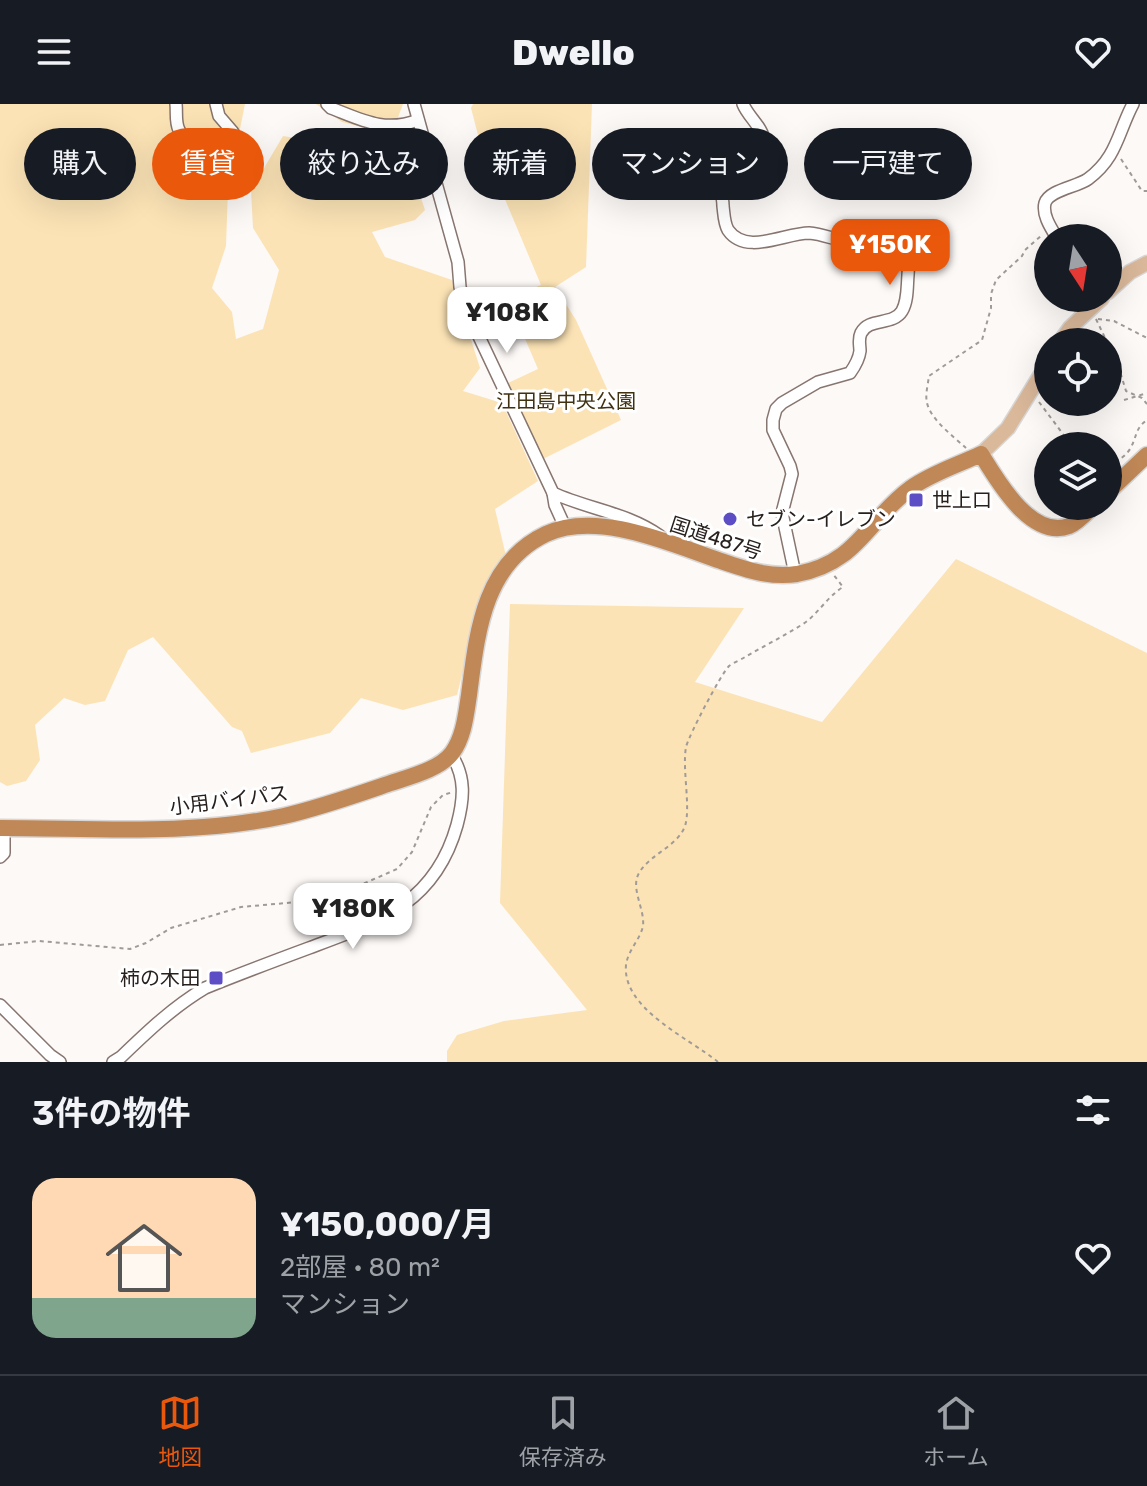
<!DOCTYPE html>
<html lang="ja">
<head>
<meta charset="utf-8">
<style>
	:root { --surface:#171b24; --page:#242831; --text:#f1f3f6; --muted:#9ea1a6; --line:#363941; --accent:#ea580c }
	body { margin:0; font-family:Rubik,"Noto Sans JP",sans-serif; background:var(--page); color:var(--text); height:100vh; display:flex; flex-direction:column; font-size:30px; white-space:nowrap }
	* { box-sizing:border-box; margin:0 }
	p { font-size:26px; color:var(--muted) }
	.icon { flex:none; width:44px; height:44px; fill:none; stroke:currentColor; stroke-width:2; stroke-linecap:round; stroke-linejoin:round }
	.map { position:relative; height:958px; overflow:hidden }
	.details { display:flex; flex-direction:column; background:var(--surface); flex:1 }
	.details>* { flex:none }
	.guide { position:absolute; left:24px; top:24px; width:1100px; height:72px; display:flex; gap:16px }
	.needle { width:52px; rotate:168deg }
	.fabs { position:absolute; left:1034px; top:120px; display:grid; gap:16px }
	.fabs a { display:grid; place-items:center; width:88px; height:88px; border-radius:50%; background:var(--surface); box-shadow:0 8px 32px #0002; font-size:40px }
	.price { position:absolute; translate:-50% -68px; padding:0 18px; border-radius:16px; background:#fff; color:#222; font-size:26px; line-height:52px; filter:drop-shadow(0 2px 4px #0008) }
	.price::after { content:''; position:absolute; left:50%; top:48px; width:24px; height:18px; margin-left:-12px; background:inherit; clip-path:polygon(0 0,100% 0,50% 100%) }
	.price.on { background:var(--accent); color:#fff }
	ul { padding:0; list-style:none }
	li { display:flex; align-items:center; gap:24px; height:200px; padding:0 32px }
	li+li { border-top:2px solid var(--line) }
	li span { display:grid; place-items:center; flex:none; width:224px; height:160px; border-radius:24px; color:#555 }
	li>.icon { margin-inline-start:auto }
	span .icon { width:96px; height:96px; fill:#fffc; stroke-width:1 }
	li b { font-size:34px }
	h2 { display:flex; justify-content:space-between; align-items:center; height:96px; padding:0 32px; font-size:34px }
	.chip { padding:0 28px; border-radius:36px; background:var(--surface); box-shadow:0 8px 32px #0002; font-size:28px; line-height:72px }
	.chip.on { background:var(--accent); color:#fff }
	header { display:flex; justify-content:space-between; align-items:center; height:104px; padding:0 32px; background:var(--surface); font-size:36px; font-weight:800 }
	.tab-bar { display:flex; justify-content:space-around; align-items:center; height:112px; border-top:2px solid var(--line); background:var(--surface); font-size:22px; color:var(--muted) }
	.tab-bar a { display:grid; justify-items:center; gap:4px }
	.tab-bar .on { color:var(--accent) }
	.map>svg:first-child { display:block }
	.green { fill:#fbe3b5 }
	.lines { fill:none; stroke-linecap:round; stroke-linejoin:round }
	.minor-casing { stroke:#87756f; stroke-width:14 }
	.major-casing { stroke:#d8d7d6; stroke-width:17 }
	.highway-casing { stroke:#d8d7d6; stroke-width:19 }
	.path { stroke:#a09b98; stroke-width:2; stroke-dasharray:4 4; stroke-linecap:butt }
	.minor { stroke:#fff; stroke-width:11 }
	.major { stroke:#dab89a; stroke-width:14 }
	.highway { stroke:#c18857; stroke-width:16 }
	.poi-dot { fill:#5e4ec6; stroke:#fff; stroke-width:3 }
	.labels { text-anchor:middle; stroke-width:6; stroke-linejoin:round; paint-order:stroke }
	.park-label { font-size:20px; fill:#403111; stroke:#fff }
	.poi-label { font-size:20px; fill:#27201d; stroke:#fff; text-anchor:start }
	.street-label { font-size:20px; fill:#27201d; stroke:#fff }
</style>
</head>
<body>
<header><svg class="icon" aria-label="menu" viewBox="0 0 24 24"><path d="M4 6h16M4 12h16M4 18h16"/></svg>Dwello<svg class="icon" aria-label="heart" viewBox="0 0 24 24"><path d="M12 20l-8-8c-3-5 5-10 8-4 3-6 11-1 8 4z"/></svg></header>
<div class="map">
<svg width="1147" height="958" viewBox="0 0 1147 958">
	<rect width="100%" height="100%" fill="#fdf9f7"/>
	<!-- green -->
	<g class="green">
		<polygon points="0,0 245,0 228,85 226,142 212,184 232,208 236,235 263,225 279,166 253,124 251,86 283,32 326,39 364,51 414,73 425,106 415,116 372,128 385,153 452,176 480,264 463,287 502,299 538,377 495,405 506,452 477,511 457,591 403,606 361,594 330,629 251,649 242,627 232,623 153,533 128,546 105,597 85,601 64,594 35,621 40,656 26,677 7,682 0,678"/>
		<polygon points="316,0 403,0 397,16 370,25 342,18"/>
		<polygon points="473,0 592,0 586,163 555,183 576,216 621,316 543,355 506,280 538,265 508,195 541,181 478,31 471,4"/>
		<polygon points="956,455 1147,549 1147,958 447,958 447,947 457,931 504,917 587,906 500,799 510,500 744,504 695,578 822,618"/>
	</g>
	<g class="lines">
		<defs>
			<g id="minor">
				<path d="M176 0C177 9 175 18 179 26 186 41 232 74 248 75L253 70 254 63 232 27 219 12 216 0"/>
				<path d="M327 0 331 4C362 16 385 29 418 16"/>
				<path d="M414 0 458 158 460 183 466 205 553 389C588 405 628 409 660 432"/>
				<path d="M743 0C748 13 763 23 764 37 764 55 729 60 722 78 720 85 723 94 723 102 724 110 724 119 728 126 746 152 785 129 809 129 824 130 837 137 851 138 884 139 912 119 908 171 907 182 908 197 902 207 893 222 869 213 861 229 858 235 860 241 860 247 859 255 855 262 850 269L818 278 782 299 776 305 773 316V326L790 362 792 370 782 409 795 470"/>
				<path d="M1057 134C1051 124 1042 111 1045 99 1049 86 1077 83 1088 75 1117 54 1118 28 1133 0"/>
				<polyline points="1078,194 1083,211"/>
				<polyline points="553,389 555,401 565,423"/>
				<polyline points="0,753 4,749 4,724"/>
				<polyline points="0,901 50,951 60,958"/>
				<path d="M113 958 121 953C147 928 173 903 205 884 239 870 274 857 309 844 379 818 435 800 457 721 464 695 466 673 451 650"/>
			</g>
			<g id="major">
				<polyline points="1108,188 1130,168 1147,159"/>
				<polyline points="1060,238 1070,224 1102,194"/>
				<polyline points="981,350 1008,324 1048,259"/>
			</g>
			<g id="highway">
				<polyline points="1108,388 1147,351"/>
				<path d="M0 724C93 724 192 732 284 712 319 704 353 692 388 680 408 673 439 666 452 649 464 633 466 610 469 591 477 530 483 460 546 430 598 406 671 440 721 457 747 466 770 474 797 470 858 459 867 416 911 384 932 369 958 361 981 350 997 376 1031 436 1069 422 1078 418 1086 409 1093 402"/>
			</g>
		</defs>
		<!-- minor casing -->
		<use href="#minor" class="minor-casing"/>
		<!-- major casing -->
		<use href="#major" class="major-casing"/>
		<!-- highway casing -->
		<use href="#highway" class="highway-casing"/>
		<!-- path -->
		<g class="path">
			<polyline points="1121,55 1142,87 1147,87"/>
			<polyline points="1096,215 1107,238"/>
			<polyline points="1098,215 1114,217 1147,234"/>
			<polyline points="1108,240 1117,258 1126,287 1142,294 1147,300"/>
			<polyline points="1124,296 1147,289"/>
			<polyline points="1039,298 1072,342"/>
			<path d="M966 344C953 332 931 316 927 299 925 291 928 280 929 272L982 236 991 204V190L996 176 1022 152 1025 146 1042 131"/>
			<path d="M1108 362C1116 358 1125 353 1130 345 1137 333 1135 324 1147 316"/>
			<polyline points="0,841 39,837 130,845 146,839 171,824 241,803 298,798 340,790 397,765 412,748 431,703 443,691 453,688"/>
			<path d="M718 958C689 934 622 905 626 861 628 846 640 836 643 822 645 805 630 784 639 769 650 750 678 742 685 722 691 703 682 666 686 643 689 631 721 570 729 562 733 559 740 556 745 553 764 542 784 532 803 520 818 510 827 493 843 483L833 470"/>
		</g>
		<!-- minor -->
		<use href="#minor" class="minor"/>
		<!-- major -->
		<use href="#major" class="major"/>
		<!-- highway -->
		<use href="#highway" class="highway"/>
	</g>
	<!-- markers -->
	<g class="poi-dot">
		<rect x="908" y="388" width="16" height="16" rx="4"/>
		<circle cx="730" cy="415" r="8"/>
		<rect x="208" y="866" width="16" height="16" rx="4"/>
	</g>
	<g class="labels">
		<!-- park labels -->
		<g class="park-label">
			<text x="566" y="304">江田島中央公園</text>
		</g>
		<!-- poi labels -->
		<g class="poi-label">
			<text x="932" y="403">世上口</text>
			<text x="746" y="422">セブン-イレブン</text>
			<text x="200" y="881" text-anchor="end">柿の木田</text>
		</g>
		<!-- street labels -->
		<g class="street-label">
			<text transform="translate(716 434) rotate(18)" y="7">国道487号</text>
			<text transform="translate(229 696) rotate(-7)" y="7">小用バイパス</text>
		</g>
	</g>
</svg>
<div class="fabs">
<a><svg class="needle" viewBox="-14 -14 28 28"><path d="M0-13l5 13h-10z" fill="#e53935"/><path d="M0 13l5-13h-10z" fill="#9ea1a6"/></svg></a>
<a><svg class="icon" aria-label="locate" viewBox="0 0 24 24"><circle cx="12" cy="12" r="6"/><path d="M12 2v4M12 18v4M2 12h4M18 12h4"/></svg></a>
<a><svg class="icon" aria-label="layers" viewBox="0 0 24 24"><path d="M12 4l9 5-9 5-9-5zM3 14l9 5 9-5"/></svg></a>
</div>
<b class="price on" style="left:890px;top:183px">¥150K</b>
<b class="price" style="left:507px;top:251px">¥108K</b>
<b class="price" style="left:353px;top:847px">¥180K</b>
<div class="guide">
<a class="chip">購入</a>
<a class="chip on">賃貸</a>
<a class="chip">絞り込み</a>
<a class="chip">新着</a>
<a class="chip">マンション</a>
<a class="chip">一戸建て</a>
</div>
</div>
<section class="details">
<h2>3件の物件<svg class="icon" aria-label="filters" viewBox="0 0 24 24"><path d="M4 7h16M4 17h16"/><circle cx="9" cy="7" r="2"/><circle cx="15" cy="17" r="2"/></svg></h2>
<ul>
<li><span style="background:linear-gradient(#ffd9b3 75%,#7fa58c 0)"><svg class="icon" aria-label="home" viewBox="0 0 24 24"><path d="M3 11l9-7 9 7M6 9v11h12V9"/></svg></span><div><b>¥150,000/月</b><p>2部屋 · 80 m²</p><p>マンション</p></div><svg class="icon" aria-label="heart" viewBox="0 0 24 24"><path d="M12 20l-8-8c-3-5 5-10 8-4 3-6 11-1 8 4z"/></svg></li>
</ul>
</section>
<nav class="tab-bar">
<a class="on"><svg class="icon" aria-label="map" viewBox="0 0 24 24"><path d="M3 6l6-2 6 2 6-2v14l-6 2-6-2-6 2zM9 4v14M15 6v14"/></svg>地図</a>
<a><svg class="icon" aria-label="saved" viewBox="0 0 24 24"><path d="M7 4h10v16l-5-4-5 4z"/></svg>保存済み</a>
<a><svg class="icon" aria-label="home" viewBox="0 0 24 24"><path d="M3 11l9-7 9 7M6 9v11h12V9"/></svg>ホーム</a>
</nav>
</body>
</html>
